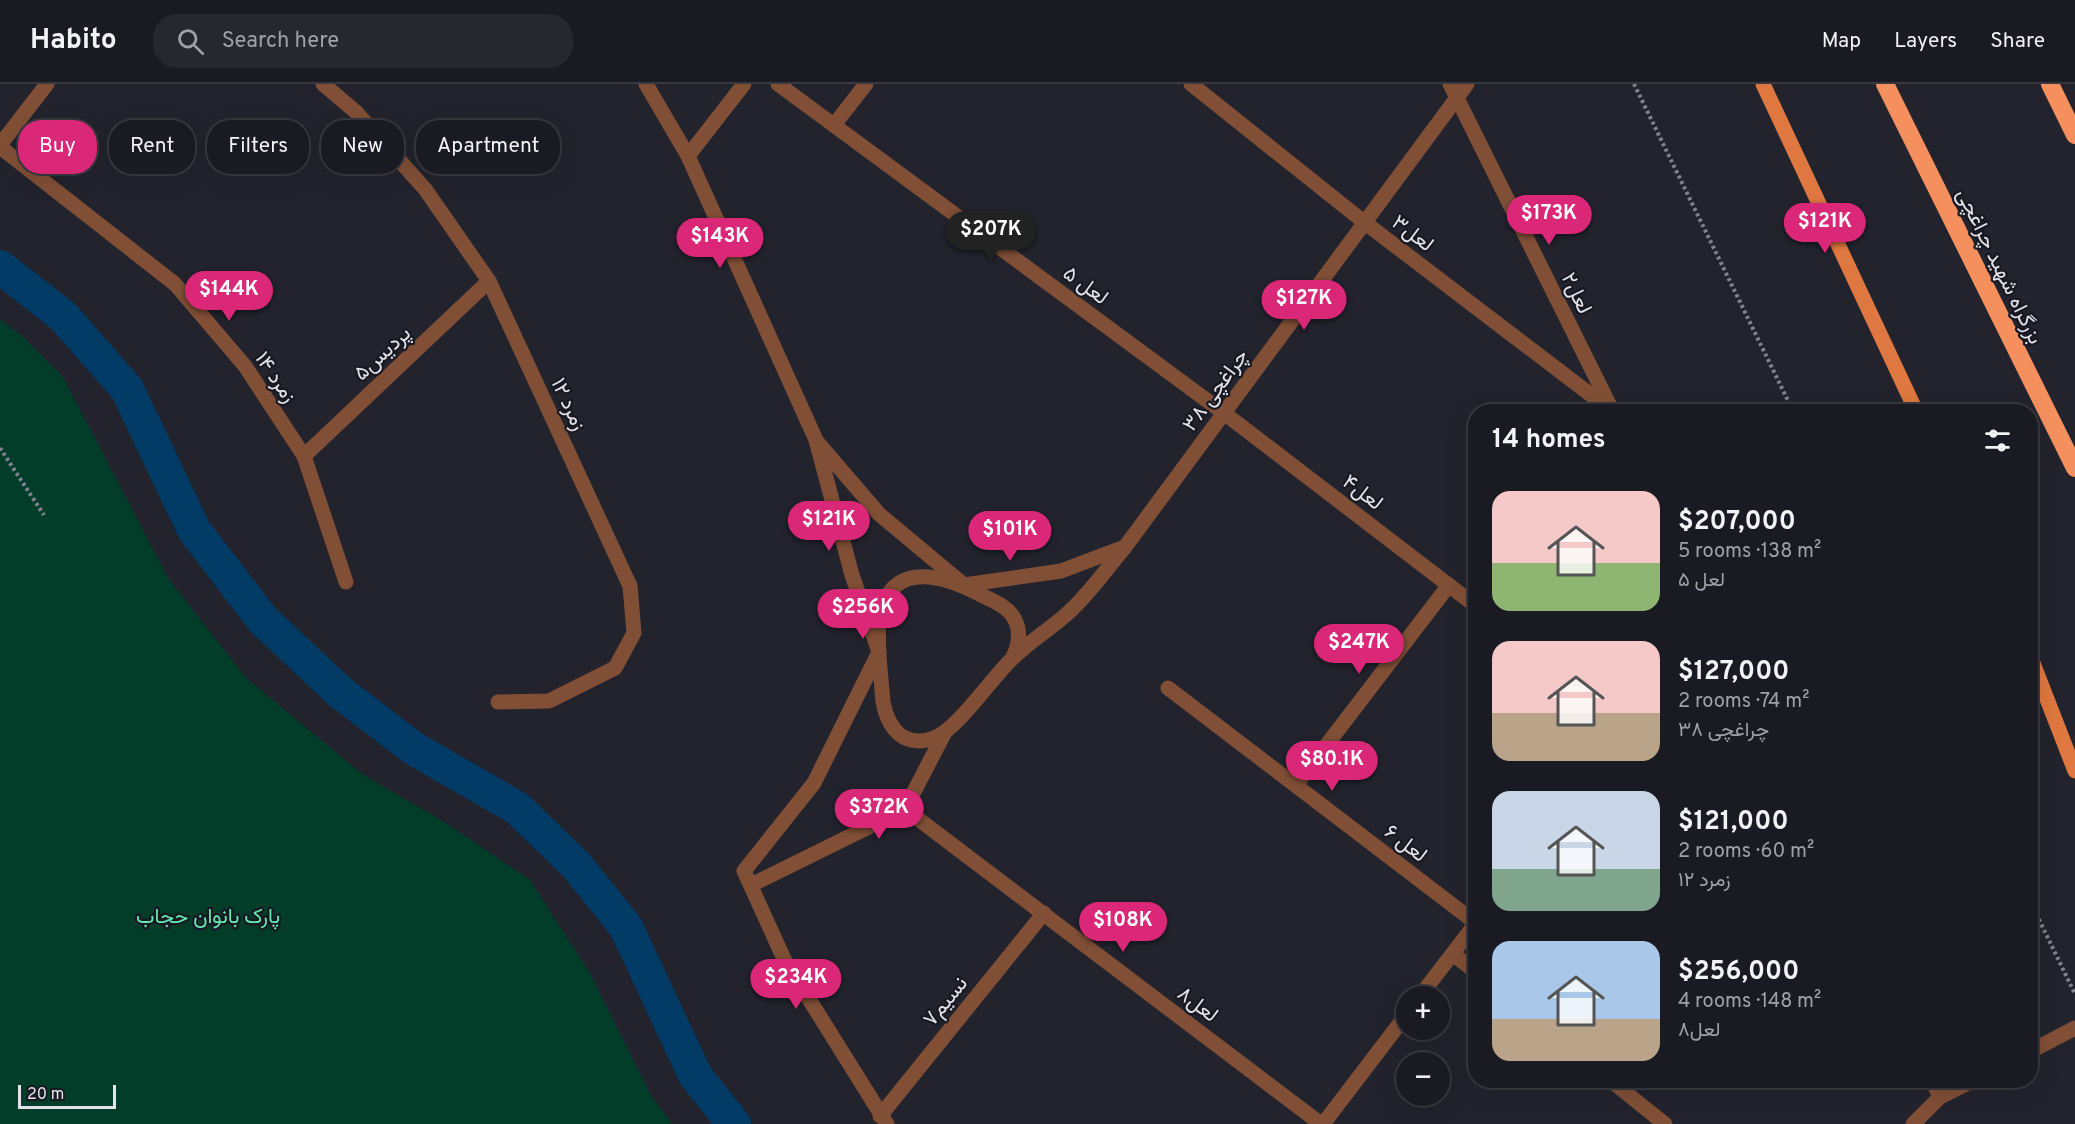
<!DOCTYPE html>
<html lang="en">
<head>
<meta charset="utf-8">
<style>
	:root { --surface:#1a1a22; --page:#27272f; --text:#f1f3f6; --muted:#9fa1a5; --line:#383840; --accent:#db2777 }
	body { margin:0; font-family:Overpass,Vazirmatn,sans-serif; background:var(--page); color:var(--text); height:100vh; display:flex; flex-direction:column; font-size:22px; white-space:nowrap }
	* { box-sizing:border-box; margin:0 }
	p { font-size:20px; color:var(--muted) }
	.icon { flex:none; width:33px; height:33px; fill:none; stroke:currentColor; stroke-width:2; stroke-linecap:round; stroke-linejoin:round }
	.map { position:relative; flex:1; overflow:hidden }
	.details { position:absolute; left:1468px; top:320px; width:570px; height:684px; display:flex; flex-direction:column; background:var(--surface); border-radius:24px; box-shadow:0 6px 24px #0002,0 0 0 2px var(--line) }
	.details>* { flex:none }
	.guide { position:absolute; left:18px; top:36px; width:570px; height:54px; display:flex; gap:12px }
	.buttons { position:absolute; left:1396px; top:902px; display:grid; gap:12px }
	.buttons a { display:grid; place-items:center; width:54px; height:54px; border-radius:50%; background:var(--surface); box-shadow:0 6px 24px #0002,0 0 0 2px var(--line); font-size:30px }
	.scale { position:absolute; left:18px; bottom:15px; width:98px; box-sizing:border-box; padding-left:6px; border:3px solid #e3e3eb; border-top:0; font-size:16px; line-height:21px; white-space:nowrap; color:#e3e3eb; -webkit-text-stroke:4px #181923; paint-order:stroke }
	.price { position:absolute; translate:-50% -51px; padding:0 14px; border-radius:21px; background:var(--accent); color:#fff; font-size:20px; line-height:39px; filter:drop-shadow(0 2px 3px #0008) }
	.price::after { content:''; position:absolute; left:50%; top:36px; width:18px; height:14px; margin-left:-9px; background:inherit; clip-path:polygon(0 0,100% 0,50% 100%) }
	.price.selected { background:#222; color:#fff }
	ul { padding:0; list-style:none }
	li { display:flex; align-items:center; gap:18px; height:150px; padding:0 24px }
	li span { display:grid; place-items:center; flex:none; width:168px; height:120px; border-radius:18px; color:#555 }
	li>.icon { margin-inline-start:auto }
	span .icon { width:72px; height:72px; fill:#fffc; stroke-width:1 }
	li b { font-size:26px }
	h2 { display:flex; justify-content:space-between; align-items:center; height:72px; padding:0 24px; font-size:26px }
	.chip { padding:0 21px; border-radius:24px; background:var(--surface); box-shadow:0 6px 24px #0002,0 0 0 2px var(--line); font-size:21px; line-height:54px }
	.chip.selected { background:var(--accent); color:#fff }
	header { display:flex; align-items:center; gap:36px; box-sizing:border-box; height:84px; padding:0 30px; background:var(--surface); border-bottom:2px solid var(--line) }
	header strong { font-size:28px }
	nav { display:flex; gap:33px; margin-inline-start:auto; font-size:21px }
	.search { width:420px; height:54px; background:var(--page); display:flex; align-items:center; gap:15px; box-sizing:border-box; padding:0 21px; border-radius:24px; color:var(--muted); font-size:22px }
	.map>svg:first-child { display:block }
	.green { fill:#023d29 }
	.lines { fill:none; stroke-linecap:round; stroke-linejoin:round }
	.canal { stroke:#023b65; stroke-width:34 }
	.path { stroke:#82838c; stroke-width:4; stroke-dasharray:3 3; stroke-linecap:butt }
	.minor { stroke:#814f36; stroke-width:15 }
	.major { stroke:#df7740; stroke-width:15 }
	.highway { stroke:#f5905e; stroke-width:18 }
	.labels { text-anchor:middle; stroke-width:4.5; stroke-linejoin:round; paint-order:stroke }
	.street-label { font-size:21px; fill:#e3e3eb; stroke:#181923 }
	.park-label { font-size:21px; fill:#64ebb3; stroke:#181923 }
</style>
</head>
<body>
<header>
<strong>Habito</strong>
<div class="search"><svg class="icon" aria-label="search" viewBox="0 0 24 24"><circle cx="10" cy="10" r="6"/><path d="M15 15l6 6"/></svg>Search here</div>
<nav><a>Map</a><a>Layers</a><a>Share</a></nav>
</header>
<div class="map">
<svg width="2075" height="1040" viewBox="0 0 2075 1040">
	<rect width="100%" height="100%" fill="#22232d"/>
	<!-- green -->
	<polygon class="green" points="0,235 23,253 63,293 168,494 246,594 362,690 446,739 530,796 591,891 652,1013 672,1040 0,1040"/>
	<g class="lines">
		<!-- canal -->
		<polyline class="canal" points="0,183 63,232 127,305 194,446 263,536 340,608 413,664 517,724 576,781 626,843 695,991 734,1040"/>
		<!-- path -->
		<g class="path">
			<polyline points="1634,0 1793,327"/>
			<polyline points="0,364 44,431"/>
			<polyline points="2031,819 2075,910"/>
		</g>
		<!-- minor -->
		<g class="minor">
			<polyline points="323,0 356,28 425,105 489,197 630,502 634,549 615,584 549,617 498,618"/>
			<polyline points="646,0 688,72 816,356 852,491 879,568 814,699 744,787 784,875 887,1040"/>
			<polyline points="778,0 1224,329 1476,522"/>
			<polyline points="1191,0 1364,138 1612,327"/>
			<polyline points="1450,0 1611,324"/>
			<polyline points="834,41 866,0"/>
			<polyline points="0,61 47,0"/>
			<polyline points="0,63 175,200 245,282 304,372 346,498"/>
			<polyline points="688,72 744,0"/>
			<polyline points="818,359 879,430 964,501 1061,487 1122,464"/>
			<polyline points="304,372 489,197"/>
			<path d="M1013 573C1019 561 1021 547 1014 534 1007 522 993 517 981 511 949 494 897 475 882 524 875 546 880 583 882 606 883 635 898 667 934 654 957 646 993 592 1013 574 1030 557 1052 544 1069 528 1090 509 1107 484 1125 463L1467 0"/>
			<polyline points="1168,604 1476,839"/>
			<polyline points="1296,701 1449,501"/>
			<polyline points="905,725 1321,1040"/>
			<polyline points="751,801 905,725 945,648"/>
			<polyline points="1453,870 1476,888"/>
			<polyline points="1420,912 1476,839"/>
			<polyline points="2031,967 2075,944"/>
			<polyline points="1610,996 1665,1040"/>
			<polyline points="1932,996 1940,1013"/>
			<polyline points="880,1032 1044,829"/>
			<polyline points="1323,1040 1407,930"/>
			<polyline points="1913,1040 1940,1013 1974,996"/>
		</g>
		<!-- major -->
		<g class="major">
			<polyline points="1763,0 1916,327"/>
			<polyline points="2031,574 2075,687"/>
		</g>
		<!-- highway -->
		<g class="highway">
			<polyline points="1885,0 2075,384"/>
			<polyline points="2050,0 2075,51"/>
		</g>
	</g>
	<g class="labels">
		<!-- street labels -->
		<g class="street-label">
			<text transform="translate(1413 149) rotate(37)" y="7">لعل۳</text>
			<text transform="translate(2000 182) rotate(64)" y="7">بزرگراه شهید چراغچی</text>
			<text transform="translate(1086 201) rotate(36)" y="7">لعل ۵</text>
			<text transform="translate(1577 209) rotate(64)" y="7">لعل۲</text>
			<text transform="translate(382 269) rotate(-43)" y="7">پردیس۵</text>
			<text transform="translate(276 293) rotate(56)" y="7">زمرد ۱۴</text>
			<text transform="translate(1215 306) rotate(-54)" y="7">چراغچی ۳۸</text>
			<text transform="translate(569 320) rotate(65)" y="7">زمرد ۱۲</text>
			<text transform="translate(1363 408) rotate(37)" y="7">لعل۴</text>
			<text transform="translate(1406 759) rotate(37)" y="7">لعل ۶</text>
			<text transform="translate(945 917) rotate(-51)" y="7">نسیم۷</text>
			<text transform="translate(1198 920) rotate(37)" y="7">لعل۸</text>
		</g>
		<!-- park labels -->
		<g class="park-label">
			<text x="208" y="839">پارک بانوان حجاب</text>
		</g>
	</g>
</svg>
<div class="buttons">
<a>+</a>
<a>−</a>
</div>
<div class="scale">20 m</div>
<b class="price" style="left:1549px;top:162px">$173K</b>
<b class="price" style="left:1825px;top:170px">$121K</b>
<b class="price selected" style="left:991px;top:178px">$207K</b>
<b class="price" style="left:720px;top:185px">$143K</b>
<b class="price" style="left:229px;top:238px">$144K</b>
<b class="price" style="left:1304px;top:247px">$127K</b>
<b class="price" style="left:829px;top:468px">$121K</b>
<b class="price" style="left:1010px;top:478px">$101K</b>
<b class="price" style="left:863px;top:556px">$256K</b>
<b class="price" style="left:1359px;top:591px">$247K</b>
<b class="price" style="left:1332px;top:708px">$80.1K</b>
<b class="price" style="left:879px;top:756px">$372K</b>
<b class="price" style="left:1123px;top:869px">$108K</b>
<b class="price" style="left:796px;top:926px">$234K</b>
<div class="guide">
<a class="chip selected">Buy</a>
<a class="chip">Rent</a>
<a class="chip">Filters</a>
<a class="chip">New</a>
<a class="chip">Apartment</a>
</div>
<section class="details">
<h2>14 homes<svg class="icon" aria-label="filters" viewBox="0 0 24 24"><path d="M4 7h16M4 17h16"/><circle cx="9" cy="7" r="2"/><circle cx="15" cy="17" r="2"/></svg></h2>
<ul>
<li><span style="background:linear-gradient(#f6c9c9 60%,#8fb573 0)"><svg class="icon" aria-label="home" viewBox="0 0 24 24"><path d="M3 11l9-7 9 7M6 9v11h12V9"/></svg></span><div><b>$207,000</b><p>5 rooms · 138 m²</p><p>لعل ۵</p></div></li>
<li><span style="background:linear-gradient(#f6c9c9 60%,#b9a48a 0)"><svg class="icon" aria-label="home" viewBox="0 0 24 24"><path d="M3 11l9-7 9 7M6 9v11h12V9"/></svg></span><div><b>$127,000</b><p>2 rooms · 74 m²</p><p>چراغچی ۳۸</p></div></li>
<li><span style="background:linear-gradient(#c9d6e8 65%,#7fa58c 0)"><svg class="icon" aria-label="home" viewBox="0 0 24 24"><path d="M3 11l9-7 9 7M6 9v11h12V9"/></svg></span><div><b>$121,000</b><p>2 rooms · 60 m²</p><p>زمرد ۱۲</p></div></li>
<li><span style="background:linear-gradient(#a9c7e8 65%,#b9a48a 0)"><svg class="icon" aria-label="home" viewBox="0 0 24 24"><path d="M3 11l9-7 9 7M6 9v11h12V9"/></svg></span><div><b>$256,000</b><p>4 rooms · 148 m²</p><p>لعل۸</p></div></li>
</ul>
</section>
</div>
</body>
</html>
